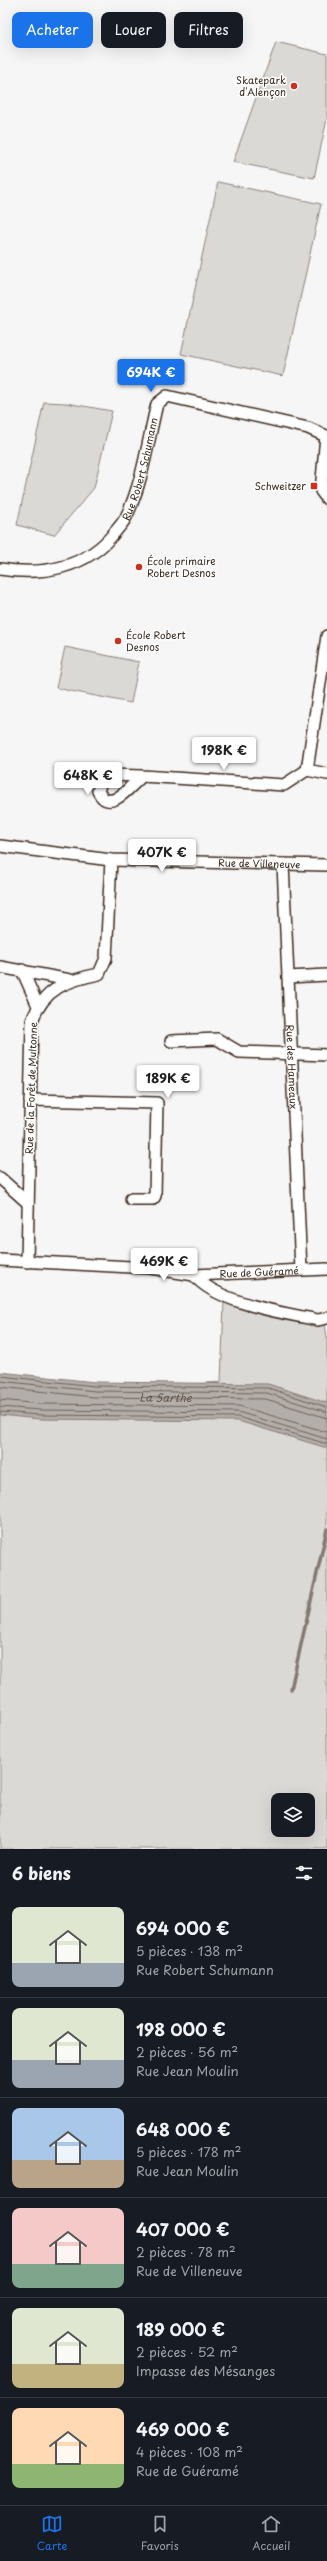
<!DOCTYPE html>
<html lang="fr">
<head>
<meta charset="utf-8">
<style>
	:root { --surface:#171b24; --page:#20242c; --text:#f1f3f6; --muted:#9ea1a6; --line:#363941; --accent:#1a73e8 }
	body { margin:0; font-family:"Playpen Sans",sans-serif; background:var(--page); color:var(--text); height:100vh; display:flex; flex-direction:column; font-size:15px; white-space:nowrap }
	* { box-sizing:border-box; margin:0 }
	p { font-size:13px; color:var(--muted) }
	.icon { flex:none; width:22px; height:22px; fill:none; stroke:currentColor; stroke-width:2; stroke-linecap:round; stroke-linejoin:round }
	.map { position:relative; height:1849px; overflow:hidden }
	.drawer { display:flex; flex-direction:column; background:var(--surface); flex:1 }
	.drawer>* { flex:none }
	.top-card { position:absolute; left:12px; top:12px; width:303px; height:36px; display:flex; gap:8px }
	.tools { position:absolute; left:271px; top:1793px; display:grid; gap:8px }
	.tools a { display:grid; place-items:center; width:44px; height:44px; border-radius:8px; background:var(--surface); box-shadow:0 4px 16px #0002; font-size:20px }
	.price { position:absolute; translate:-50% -34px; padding:0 9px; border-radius:4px; background:#fff; color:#222; font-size:13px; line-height:26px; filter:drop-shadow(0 1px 2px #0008) }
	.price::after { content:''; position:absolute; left:50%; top:24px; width:12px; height:9px; margin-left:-6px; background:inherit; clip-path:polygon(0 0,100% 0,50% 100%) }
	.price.current { background:var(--accent); color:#fff }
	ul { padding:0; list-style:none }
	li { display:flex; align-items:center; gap:12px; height:100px; padding:0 12px }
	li+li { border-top:1px solid var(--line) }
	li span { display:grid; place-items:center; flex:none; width:112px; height:80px; border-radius:8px; color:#555 }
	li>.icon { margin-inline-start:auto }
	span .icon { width:48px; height:48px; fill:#fffc; stroke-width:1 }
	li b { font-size:17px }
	h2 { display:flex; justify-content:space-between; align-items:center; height:48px; padding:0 12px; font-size:17px }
	.tag { padding:0 14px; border-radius:8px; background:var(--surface); box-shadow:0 4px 16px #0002; font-size:14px; line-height:36px }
	.tag.current { background:var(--accent); color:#fff }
	.dock { display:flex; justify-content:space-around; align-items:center; height:56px; border-top:1px solid var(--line); background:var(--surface); font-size:11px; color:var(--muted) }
	.dock a { display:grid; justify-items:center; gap:2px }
	.dock .current { color:var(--accent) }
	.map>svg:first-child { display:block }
	.green { fill:#dbd9d6; stroke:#8b827a; fill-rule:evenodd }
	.water { fill:#b4aeaa; stroke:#847972 }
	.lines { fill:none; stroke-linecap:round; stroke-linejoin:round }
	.shore { stroke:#6b5f56; stroke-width:1 }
	.stream { stroke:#847972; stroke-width:3.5 }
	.street-casing { stroke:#3b2a1e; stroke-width:14 }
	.street { stroke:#fff; stroke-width:11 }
	.poi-dot { fill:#c8321e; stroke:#fff; stroke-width:1.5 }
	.labels { text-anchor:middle; stroke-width:3; stroke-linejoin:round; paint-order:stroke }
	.poi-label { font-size:10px; fill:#3b2a1e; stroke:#fff; text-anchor:end }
	.street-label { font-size:10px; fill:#3b2a1e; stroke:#fff }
	.water-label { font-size:11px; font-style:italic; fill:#65584f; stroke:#fff }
</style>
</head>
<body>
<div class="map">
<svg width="327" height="1849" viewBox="0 0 327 1849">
	<rect width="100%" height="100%" fill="#f7f6f6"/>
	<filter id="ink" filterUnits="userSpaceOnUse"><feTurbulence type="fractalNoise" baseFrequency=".025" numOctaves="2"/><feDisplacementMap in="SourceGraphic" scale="8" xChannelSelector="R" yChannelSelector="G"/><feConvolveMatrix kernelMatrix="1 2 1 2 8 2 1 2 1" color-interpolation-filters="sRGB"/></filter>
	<g filter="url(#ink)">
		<!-- green -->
		<g class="green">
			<polygon points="276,42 327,54 327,119 314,178 233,162"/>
			<polygon points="218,182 321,204 283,376 181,354"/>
			<polygon points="44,402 66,403 112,411 94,488 54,535 17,525"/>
			<polygon points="65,647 139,662 131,703 56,688"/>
			<path d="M224 1302 325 1325 327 1336V1849H0V1399L221 1382ZM278 1800H308V1830H278Z"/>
		</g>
		<!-- water -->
		<polygon class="water" points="0,1372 95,1382 268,1384 327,1403 327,1448 238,1421 39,1419 0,1415"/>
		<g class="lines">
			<!-- shore -->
			<g class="shore">
				<polyline points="0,1376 95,1386 268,1388 327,1407"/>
				<polyline points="0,1381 95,1391 267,1393 327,1412"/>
				<path id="s1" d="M0 1387 94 1397 266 1399 327 1418"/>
				<polyline points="0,1400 40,1404 239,1406 327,1432"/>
				<polyline points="0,1407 40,1410 238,1412 327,1439"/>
				<polyline points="0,1412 40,1415 238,1417 327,1444"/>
			</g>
			<!-- stream -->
			<polyline class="stream" points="291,1689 327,1529"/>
			<defs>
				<g id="street">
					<polyline points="326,436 321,491 327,499"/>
					<path id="s2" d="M0 569C43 576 87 568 115 532 119 527 125 521 127 515 143 481 148 440 157 404L167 396 308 428 326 436"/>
					<polyline points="307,770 327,636"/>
					<path d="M142 776C130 786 110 815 98 791L102 779 108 775 142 776 284 785 307 770 327 774"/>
					<path id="s3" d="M0 846 111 860 327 865"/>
					<path id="s4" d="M283 864 301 1270"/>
					<polyline points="0,967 70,980"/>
					<polyline points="22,970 38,1006"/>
					<polyline points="288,977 327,975"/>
					<polyline points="171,1041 217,1039 239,1052 327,1055"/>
					<polyline points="30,1100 157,1103 155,1196 153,1199 131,1199"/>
					<polyline points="0,1178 28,1203"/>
					<path id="s5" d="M0 1260 150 1268 194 1275 327 1269"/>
					<path d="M27 1262 32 1021C44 988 68 980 99 974L106 958 111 860"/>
					<path d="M194 1275C216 1303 284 1313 318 1320L327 1318"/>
				</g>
			</defs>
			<!-- street casing -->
			<use href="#street" class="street-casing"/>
			<!-- street -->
			<use href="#street" class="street"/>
		</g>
	</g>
	<!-- markers -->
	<g class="poi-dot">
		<circle cx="294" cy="86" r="4"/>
		<rect x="310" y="482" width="8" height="8" rx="2"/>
		<circle cx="139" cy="567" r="4"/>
		<circle cx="118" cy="641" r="4"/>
	</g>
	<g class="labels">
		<!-- poi labels -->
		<g class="poi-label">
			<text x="286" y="84">Skatepark<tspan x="286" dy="12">d'Alençon</tspan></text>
			<text x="306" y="490">Schweitzer</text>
			<text x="147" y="565" text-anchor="start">École primaire<tspan x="147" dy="12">Robert Desnos</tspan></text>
			<text x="126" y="639" text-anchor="start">École Robert<tspan x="126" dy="12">Desnos</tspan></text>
		</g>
		<!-- street labels -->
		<g class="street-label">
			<text dy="4" stroke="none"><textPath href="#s2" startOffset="196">Rue Robert Schumann</textPath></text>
			<text dy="4" stroke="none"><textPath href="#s3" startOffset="260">Rue de Villeneuve</textPath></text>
			<text dy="4" stroke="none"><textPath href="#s4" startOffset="203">Rue des Hameaux</textPath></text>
			<text transform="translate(31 1088) rotate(-88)" y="4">Rue de la Forêt de Multonne</text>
			<text dy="4" stroke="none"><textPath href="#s5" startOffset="260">Rue de Guéramé</textPath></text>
		</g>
		<!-- water labels -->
		<g class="water-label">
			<text dy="4" stroke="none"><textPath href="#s1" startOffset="166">La Sarthe</textPath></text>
		</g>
	</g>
</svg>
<div class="tools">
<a><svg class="icon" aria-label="layers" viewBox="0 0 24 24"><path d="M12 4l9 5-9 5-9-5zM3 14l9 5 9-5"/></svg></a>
</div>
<b class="price current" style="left:151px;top:393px">694K €</b>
<b class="price" style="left:224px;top:771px">198K €</b>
<b class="price" style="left:88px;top:796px">648K €</b>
<b class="price" style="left:162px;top:873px">407K €</b>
<b class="price" style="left:168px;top:1099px">189K €</b>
<b class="price" style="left:164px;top:1282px">469K €</b>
<div class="top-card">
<a class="tag current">Acheter</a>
<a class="tag">Louer</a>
<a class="tag">Filtres</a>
</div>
</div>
<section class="drawer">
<h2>6 biens<svg class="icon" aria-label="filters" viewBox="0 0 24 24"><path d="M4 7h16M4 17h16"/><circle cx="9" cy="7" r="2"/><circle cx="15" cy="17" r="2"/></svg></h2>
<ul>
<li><span style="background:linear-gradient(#dfe7d0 70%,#9aa5b1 0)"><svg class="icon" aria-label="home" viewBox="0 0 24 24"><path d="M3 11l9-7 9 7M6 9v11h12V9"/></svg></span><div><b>694 000 €</b><p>5 pièces · 138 m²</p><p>Rue Robert Schumann</p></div></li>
<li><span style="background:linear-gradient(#dfe7d0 65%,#9aa5b1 0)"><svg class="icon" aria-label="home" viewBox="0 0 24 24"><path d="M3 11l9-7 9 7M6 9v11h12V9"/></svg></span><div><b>198 000 €</b><p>2 pièces · 56 m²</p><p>Rue Jean Moulin</p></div></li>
<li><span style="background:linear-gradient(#a9c7e8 65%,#b9a48a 0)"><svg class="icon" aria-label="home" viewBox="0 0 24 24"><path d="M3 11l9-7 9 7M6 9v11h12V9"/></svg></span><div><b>648 000 €</b><p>5 pièces · 178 m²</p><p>Rue Jean Moulin</p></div></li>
<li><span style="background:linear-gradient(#f6c9c9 70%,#7fa58c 0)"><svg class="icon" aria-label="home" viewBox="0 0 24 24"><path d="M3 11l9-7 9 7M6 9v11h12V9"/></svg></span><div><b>407 000 €</b><p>2 pièces · 78 m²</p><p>Rue de Villeneuve</p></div></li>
<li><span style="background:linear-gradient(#dfe7d0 70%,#c2b280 0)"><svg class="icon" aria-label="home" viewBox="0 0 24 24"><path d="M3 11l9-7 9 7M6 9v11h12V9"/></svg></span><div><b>189 000 €</b><p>2 pièces · 52 m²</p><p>Impasse des Mésanges</p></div></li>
<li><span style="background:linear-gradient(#ffd9b3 70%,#8fb573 0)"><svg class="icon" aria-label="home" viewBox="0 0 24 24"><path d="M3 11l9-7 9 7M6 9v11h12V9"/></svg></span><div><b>469 000 €</b><p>4 pièces · 108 m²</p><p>Rue de Guéramé</p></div></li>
</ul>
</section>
<nav class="dock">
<a class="current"><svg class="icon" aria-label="map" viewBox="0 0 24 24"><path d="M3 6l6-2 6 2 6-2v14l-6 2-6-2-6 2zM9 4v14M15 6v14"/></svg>Carte</a>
<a><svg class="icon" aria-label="saved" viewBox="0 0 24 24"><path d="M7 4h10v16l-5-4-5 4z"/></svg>Favoris</a>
<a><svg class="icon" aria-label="home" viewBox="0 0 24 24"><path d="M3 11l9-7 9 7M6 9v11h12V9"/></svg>Accueil</a>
</nav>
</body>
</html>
